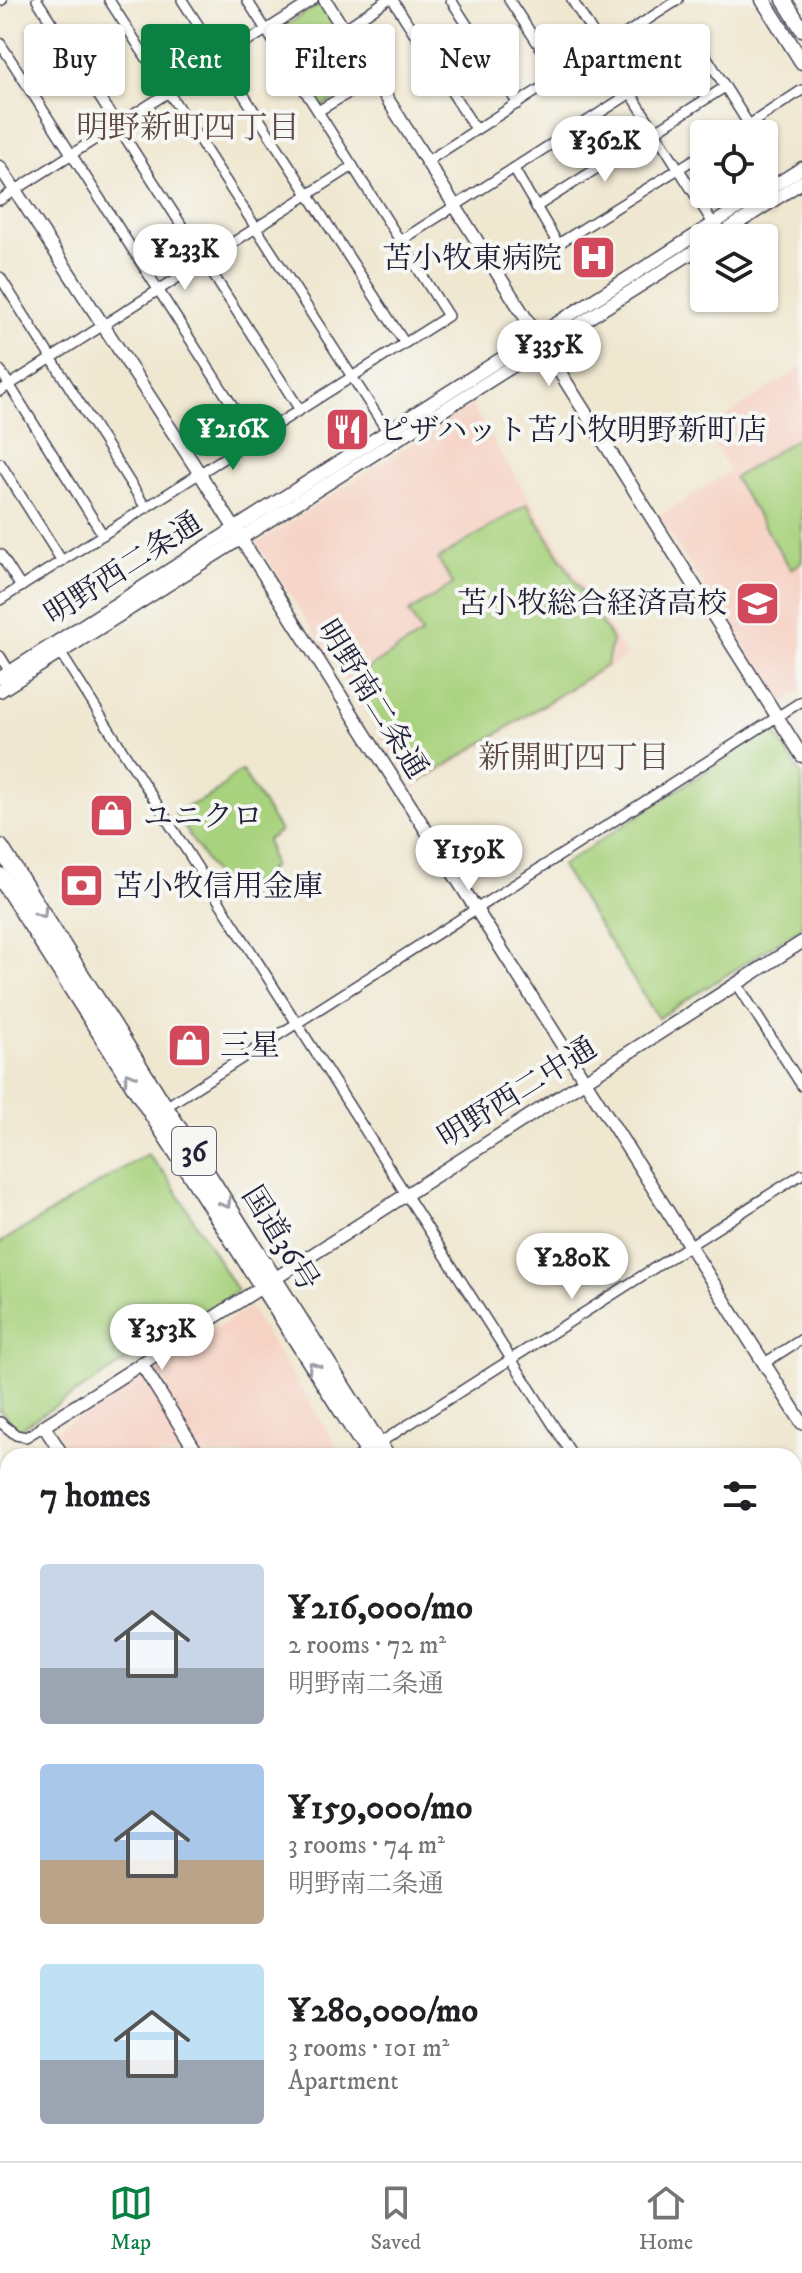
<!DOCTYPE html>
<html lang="en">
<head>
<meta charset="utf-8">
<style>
	:root { --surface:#fff; --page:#f6f6f6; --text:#202124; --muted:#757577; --line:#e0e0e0; --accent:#0b8043 }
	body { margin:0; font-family:"IM FELL DW Pica","Noto Serif JP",serif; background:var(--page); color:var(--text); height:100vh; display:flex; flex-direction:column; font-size:30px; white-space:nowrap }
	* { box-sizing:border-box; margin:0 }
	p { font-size:26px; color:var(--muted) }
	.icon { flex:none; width:44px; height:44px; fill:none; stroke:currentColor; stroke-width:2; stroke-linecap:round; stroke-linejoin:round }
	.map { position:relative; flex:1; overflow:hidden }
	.details { position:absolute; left:0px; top:1448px; width:802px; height:714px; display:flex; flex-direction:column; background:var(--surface); border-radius:24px 24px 0 0; box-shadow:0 2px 6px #0004 }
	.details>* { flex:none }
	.guide { position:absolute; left:24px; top:24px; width:754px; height:72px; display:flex; gap:16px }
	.controls { position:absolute; left:690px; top:120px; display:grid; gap:16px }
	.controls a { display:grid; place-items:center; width:88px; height:88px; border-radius:8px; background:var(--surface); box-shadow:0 2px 6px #0004; font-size:40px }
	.price { position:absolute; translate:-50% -68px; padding:0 18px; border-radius:28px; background:#fff; color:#222; font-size:26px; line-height:52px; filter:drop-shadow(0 2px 4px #0008) }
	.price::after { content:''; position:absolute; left:50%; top:48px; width:24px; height:18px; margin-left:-12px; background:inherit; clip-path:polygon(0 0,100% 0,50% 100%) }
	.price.current { background:var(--accent); color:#fff }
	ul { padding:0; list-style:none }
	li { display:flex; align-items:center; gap:24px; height:200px; padding:0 40px }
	li span { display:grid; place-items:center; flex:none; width:224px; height:160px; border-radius:8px; color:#555 }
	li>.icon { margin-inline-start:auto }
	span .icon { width:96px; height:96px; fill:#fffc; stroke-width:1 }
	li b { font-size:34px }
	h2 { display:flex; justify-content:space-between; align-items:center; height:96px; padding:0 40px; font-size:34px }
	.chip { padding:0 28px; border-radius:8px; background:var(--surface); box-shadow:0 2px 6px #0004; font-size:28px; line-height:72px }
	.chip.current { background:var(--accent); color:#fff }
	.tab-bar { display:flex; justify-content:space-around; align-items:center; height:112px; border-top:2px solid var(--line); background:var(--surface); font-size:22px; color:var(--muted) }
	.tab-bar a { display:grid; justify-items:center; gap:4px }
	.tab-bar .current { color:var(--accent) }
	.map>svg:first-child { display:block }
	.built { fill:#f6d2c4 }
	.green { fill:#a8d27d; stroke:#657a5c; stroke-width:2 }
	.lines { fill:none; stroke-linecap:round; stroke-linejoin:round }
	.minor-casing { stroke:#414051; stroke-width:12 }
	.tertiary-casing { stroke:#414051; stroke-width:15 }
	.secondary-casing { stroke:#414051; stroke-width:17 }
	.trunk-casing { stroke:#414051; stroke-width:19 }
	.minor { stroke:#fff; stroke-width:9 }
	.tertiary { stroke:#fff; stroke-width:12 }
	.secondary { stroke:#fff; stroke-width:14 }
	.trunk { stroke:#fff; stroke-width:16 }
	.rail-casing { stroke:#22223b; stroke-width:6 }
	.rail { stroke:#f6f6f2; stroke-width:3; stroke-dasharray:9; stroke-linecap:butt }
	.oneway { stroke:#9c9ca7 }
	.labels { text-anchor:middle; stroke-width:8; stroke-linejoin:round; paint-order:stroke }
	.shield { fill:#f6f6f2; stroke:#626272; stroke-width:2 }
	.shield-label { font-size:28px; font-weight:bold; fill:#22223b }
	.poi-label { font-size:30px; fill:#22223b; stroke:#f6f6f2; text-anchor:start }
	.street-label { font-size:30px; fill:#22223b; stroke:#f6f6f2 }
	.neighbourhood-label { font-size:32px; fill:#604b47; stroke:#f6f6f2 }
</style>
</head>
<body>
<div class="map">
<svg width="802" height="2161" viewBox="0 0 802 2161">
	<rect width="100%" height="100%" fill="#f6f6f2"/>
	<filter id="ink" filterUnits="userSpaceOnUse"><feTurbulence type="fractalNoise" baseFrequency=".0125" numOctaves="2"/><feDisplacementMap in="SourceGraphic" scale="16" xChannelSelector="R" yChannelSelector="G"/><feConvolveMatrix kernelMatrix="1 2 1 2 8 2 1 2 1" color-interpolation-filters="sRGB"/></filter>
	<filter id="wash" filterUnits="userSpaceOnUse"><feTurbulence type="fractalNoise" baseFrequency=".006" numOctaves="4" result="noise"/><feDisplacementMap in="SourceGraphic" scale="32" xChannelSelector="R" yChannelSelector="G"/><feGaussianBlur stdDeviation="1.8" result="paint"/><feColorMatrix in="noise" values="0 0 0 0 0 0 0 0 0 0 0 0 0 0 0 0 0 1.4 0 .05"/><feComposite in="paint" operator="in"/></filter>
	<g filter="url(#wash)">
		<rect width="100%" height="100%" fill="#efe7d0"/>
		<!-- built -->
		<g class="built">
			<polygon points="802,367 802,690 782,703 778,702 659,517 730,471 705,430"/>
			<polygon points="471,405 627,656 414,789 257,543"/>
			<polygon points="249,1307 342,1454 70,1456 55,1432"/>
		</g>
		<!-- green -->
		<g class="green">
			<polygon points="322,3 369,77 320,108 272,33"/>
			<polygon points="802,435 802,562 791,569 734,478"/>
			<polygon points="527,504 612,640 607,665 417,784 350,680 422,634 409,612 453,584 438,559"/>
			<polygon points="768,731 776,734 802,776 802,927 658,1018 561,866"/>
			<path d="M242 771 280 831 267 840 273 866 268 871 271 877 264 888 235 906 175 813C189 804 211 799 222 787 229 779 232 776 242 771Z"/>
			<polygon points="147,1154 167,1176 237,1291 19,1429 0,1411 0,1243"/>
			<polygon points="0,1927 8,1939 8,2154 16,2154 0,2161"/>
		</g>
	</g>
	<g filter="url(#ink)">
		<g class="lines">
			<defs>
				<g id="minor">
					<polyline points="37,0 300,410"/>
					<polyline points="109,0 389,434"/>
					<polyline points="182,0 404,342"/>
					<polyline points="393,0 476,130"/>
					<polyline points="451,0 518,104"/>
					<polyline points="509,0 560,77"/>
					<polyline points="572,0 716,228"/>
					<polyline points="0,1 2,0"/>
					<polyline points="344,29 387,0"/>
					<polyline points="0,43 254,439"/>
					<polyline points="318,111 374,78"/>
					<polyline points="735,134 802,90"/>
					<polyline points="426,162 678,0"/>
					<polyline points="514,169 558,244 704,153"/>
					<polyline points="0,200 313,0"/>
					<polyline points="536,207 725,87"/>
					<polyline points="402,240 701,48 749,125"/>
					<polyline points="0,277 146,508"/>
					<polyline points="0,370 103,535"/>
					<polyline points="0,391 353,166"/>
					<polyline points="0,463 62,561"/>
					<polyline points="0,554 21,587"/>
					<polyline points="0,600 448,316 247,0"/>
					<polyline points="58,649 573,1456"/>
					<polyline points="0,656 13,677"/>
					<polyline points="737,984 802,1086"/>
					<polyline points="164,1108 802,701"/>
					<polyline points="763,1364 802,1339"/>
					<polyline points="0,1422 16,1435 26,1437 44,1426"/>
					<polyline points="359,1456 802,1174"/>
					<polyline points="794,1512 802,1507"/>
					<polyline points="794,1802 802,1814"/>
					<polyline points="416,2154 420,2161"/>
					<polyline points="16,2161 27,2154"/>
					<polyline points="600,2161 611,2154"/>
				</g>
				<g id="tertiary">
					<polyline points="325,0 802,756"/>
					<polyline points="0,167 200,474 802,1423"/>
					<polyline points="764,192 802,168"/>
					<polyline points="715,238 802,182"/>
					<polyline points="0,678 760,194"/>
					<polyline points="0,691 704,245"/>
					<polyline points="141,1363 199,1456"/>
					<polyline points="63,1456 44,1426 802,942"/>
					<polyline points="794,1826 802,1820"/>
					<polyline points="794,1841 802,1836"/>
					<polyline points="0,1908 8,1921"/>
					<polyline points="158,2154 162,2161"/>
					<polyline points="645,2154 649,2161"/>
				</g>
				<g id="secondary">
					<polyline points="763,0 802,62"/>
					<polyline points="784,0 802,29"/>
				</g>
				<g id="trunk">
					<polyline points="0,847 386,1456"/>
					<polyline points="0,876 371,1456"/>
					<polyline points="794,2093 802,2105"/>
					<polyline points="794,2120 802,2132"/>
				</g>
			</defs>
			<!-- minor casing -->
			<use href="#minor" class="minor-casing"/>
			<!-- tertiary casing -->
			<use href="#tertiary" class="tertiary-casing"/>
			<!-- secondary casing -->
			<use href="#secondary" class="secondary-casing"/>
			<!-- trunk casing -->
			<use href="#trunk" class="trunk-casing"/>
			<!-- minor -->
			<use href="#minor" class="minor"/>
			<!-- tertiary -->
			<use href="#tertiary" class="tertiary"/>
			<!-- secondary -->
			<use href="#secondary" class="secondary"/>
			<!-- trunk -->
			<use href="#trunk" class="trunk"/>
			<defs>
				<g id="rail">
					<polyline points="0,1572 8,1584"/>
					<polyline points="0,1590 8,1603"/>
					<polyline points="371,2154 376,2161"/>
				</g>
			</defs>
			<!-- rail casing -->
			<use href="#rail" class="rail-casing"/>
			<!-- rail -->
			<use href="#rail" class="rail"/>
		</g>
		<!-- one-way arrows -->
		<defs><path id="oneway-chevron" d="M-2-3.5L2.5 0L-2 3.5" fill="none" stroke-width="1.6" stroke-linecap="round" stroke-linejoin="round" transform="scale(2)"/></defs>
		<g class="oneway">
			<use href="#oneway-chevron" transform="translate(42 913) rotate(58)"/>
			<use href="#oneway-chevron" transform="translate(129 1077) rotate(-123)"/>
			<use href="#oneway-chevron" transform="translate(226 1203) rotate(58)"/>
			<use href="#oneway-chevron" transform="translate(313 1367) rotate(-123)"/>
		</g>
	</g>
	<!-- icons -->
	<defs>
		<symbol id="hospital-square" viewBox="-11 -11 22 22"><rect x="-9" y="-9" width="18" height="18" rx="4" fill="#d1495b" stroke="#f6f6f2"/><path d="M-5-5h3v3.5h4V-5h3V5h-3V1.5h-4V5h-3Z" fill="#fff"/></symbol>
		<symbol id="restaurant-square" viewBox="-11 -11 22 22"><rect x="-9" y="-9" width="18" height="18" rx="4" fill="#d1495b" stroke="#f6f6f2"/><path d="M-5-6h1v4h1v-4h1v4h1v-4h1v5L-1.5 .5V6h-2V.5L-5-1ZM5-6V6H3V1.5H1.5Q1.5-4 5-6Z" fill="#fff"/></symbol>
		<symbol id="school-square" viewBox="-11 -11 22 22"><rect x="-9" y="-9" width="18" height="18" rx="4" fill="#d1495b" stroke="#f6f6f2"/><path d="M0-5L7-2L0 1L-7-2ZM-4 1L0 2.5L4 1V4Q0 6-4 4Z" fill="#fff"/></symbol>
		<symbol id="shop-square" viewBox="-11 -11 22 22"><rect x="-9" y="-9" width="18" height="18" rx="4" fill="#d1495b" stroke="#f6f6f2"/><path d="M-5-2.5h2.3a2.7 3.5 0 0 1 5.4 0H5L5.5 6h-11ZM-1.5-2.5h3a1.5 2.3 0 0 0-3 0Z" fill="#fff"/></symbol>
		<symbol id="bank-square" viewBox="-11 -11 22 22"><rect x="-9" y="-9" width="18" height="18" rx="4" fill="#d1495b" stroke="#f6f6f2"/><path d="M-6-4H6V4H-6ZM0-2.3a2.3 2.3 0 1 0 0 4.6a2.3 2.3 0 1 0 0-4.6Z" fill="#fff"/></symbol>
	</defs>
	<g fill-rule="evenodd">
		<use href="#hospital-square" x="568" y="232" width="51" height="51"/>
		<use href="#restaurant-square" x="322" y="404" width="51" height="51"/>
		<use href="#school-square" x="732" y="578" width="51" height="51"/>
		<use href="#shop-square" x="86" y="790" width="51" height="51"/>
		<use href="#bank-square" x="56" y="860" width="51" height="51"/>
		<use href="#shop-square" x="164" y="1020" width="51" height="51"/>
	</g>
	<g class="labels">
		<!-- shield labels -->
		<rect class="shield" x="172" y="1127" width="44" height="48" rx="6"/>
		<g class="shield-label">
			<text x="194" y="1161">36</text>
		</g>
		<!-- poi labels -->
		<g class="poi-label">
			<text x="562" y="268" text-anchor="end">苫小牧東病院</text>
			<text x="379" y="440">ピザハット苫小牧明野新町店</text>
			<text x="727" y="613" text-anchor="end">苫小牧総合経済高校</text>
			<text x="143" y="826">ユニクロ</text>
			<text x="113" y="896">苫小牧信用金庫</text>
			<text x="220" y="1055">三星</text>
		</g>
		<!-- street labels -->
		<g class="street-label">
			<text transform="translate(123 568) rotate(-33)" y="10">明野西二条通</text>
			<text transform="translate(373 699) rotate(58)" y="10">明野南二条通</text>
			<text transform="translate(517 1092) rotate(-32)" y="10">明野西二中通</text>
			<text transform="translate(281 1238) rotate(58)" y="10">国道36号</text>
		</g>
		<!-- neighbourhood labels -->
		<g class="neighbourhood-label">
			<text x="188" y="138">明野新町四丁目</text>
			<text x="574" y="768">新開町四丁目</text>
		</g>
	</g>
</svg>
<div class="controls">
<a><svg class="icon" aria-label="locate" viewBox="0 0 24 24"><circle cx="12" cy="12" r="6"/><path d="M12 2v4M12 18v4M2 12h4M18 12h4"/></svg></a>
<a><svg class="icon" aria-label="layers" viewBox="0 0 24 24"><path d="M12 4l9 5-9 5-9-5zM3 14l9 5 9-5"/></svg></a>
</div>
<b class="price" style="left:605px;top:184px">¥362K</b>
<b class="price" style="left:185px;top:292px">¥233K</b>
<b class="price" style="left:549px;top:388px">¥335K</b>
<b class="price current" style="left:233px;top:472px">¥216K</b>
<b class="price" style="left:469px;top:893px">¥159K</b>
<b class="price" style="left:572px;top:1301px">¥280K</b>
<b class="price" style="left:162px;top:1372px">¥353K</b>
<div class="guide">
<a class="chip">Buy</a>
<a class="chip current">Rent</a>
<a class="chip">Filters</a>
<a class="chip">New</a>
<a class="chip">Apartment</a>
</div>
<section class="details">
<h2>7 homes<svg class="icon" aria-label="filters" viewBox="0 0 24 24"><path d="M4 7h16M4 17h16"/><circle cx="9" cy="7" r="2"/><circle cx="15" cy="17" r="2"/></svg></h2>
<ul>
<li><span style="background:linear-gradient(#c9d6e8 65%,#9aa5b1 0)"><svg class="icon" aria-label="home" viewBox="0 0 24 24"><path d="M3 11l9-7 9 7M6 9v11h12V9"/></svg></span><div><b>¥216,000/mo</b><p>2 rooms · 72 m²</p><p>明野南二条通</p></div></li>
<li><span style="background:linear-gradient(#a9c7e8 60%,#b9a48a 0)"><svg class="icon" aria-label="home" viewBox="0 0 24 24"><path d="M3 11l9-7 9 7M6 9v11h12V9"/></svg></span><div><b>¥159,000/mo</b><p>3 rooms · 74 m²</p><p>明野南二条通</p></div></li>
<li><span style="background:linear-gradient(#bfe0f5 60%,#9aa5b1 0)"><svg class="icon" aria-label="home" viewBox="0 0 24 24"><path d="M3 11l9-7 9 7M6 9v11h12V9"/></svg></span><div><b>¥280,000/mo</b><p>3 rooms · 101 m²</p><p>Apartment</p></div></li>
</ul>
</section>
</div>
<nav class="tab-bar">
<a class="current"><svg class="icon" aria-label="map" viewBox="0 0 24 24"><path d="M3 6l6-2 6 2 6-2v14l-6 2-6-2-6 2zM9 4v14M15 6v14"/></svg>Map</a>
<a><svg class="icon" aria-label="saved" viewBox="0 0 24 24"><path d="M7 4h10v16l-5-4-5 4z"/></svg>Saved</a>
<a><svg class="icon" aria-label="home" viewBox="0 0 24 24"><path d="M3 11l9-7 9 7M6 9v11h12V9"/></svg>Home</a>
</nav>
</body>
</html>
